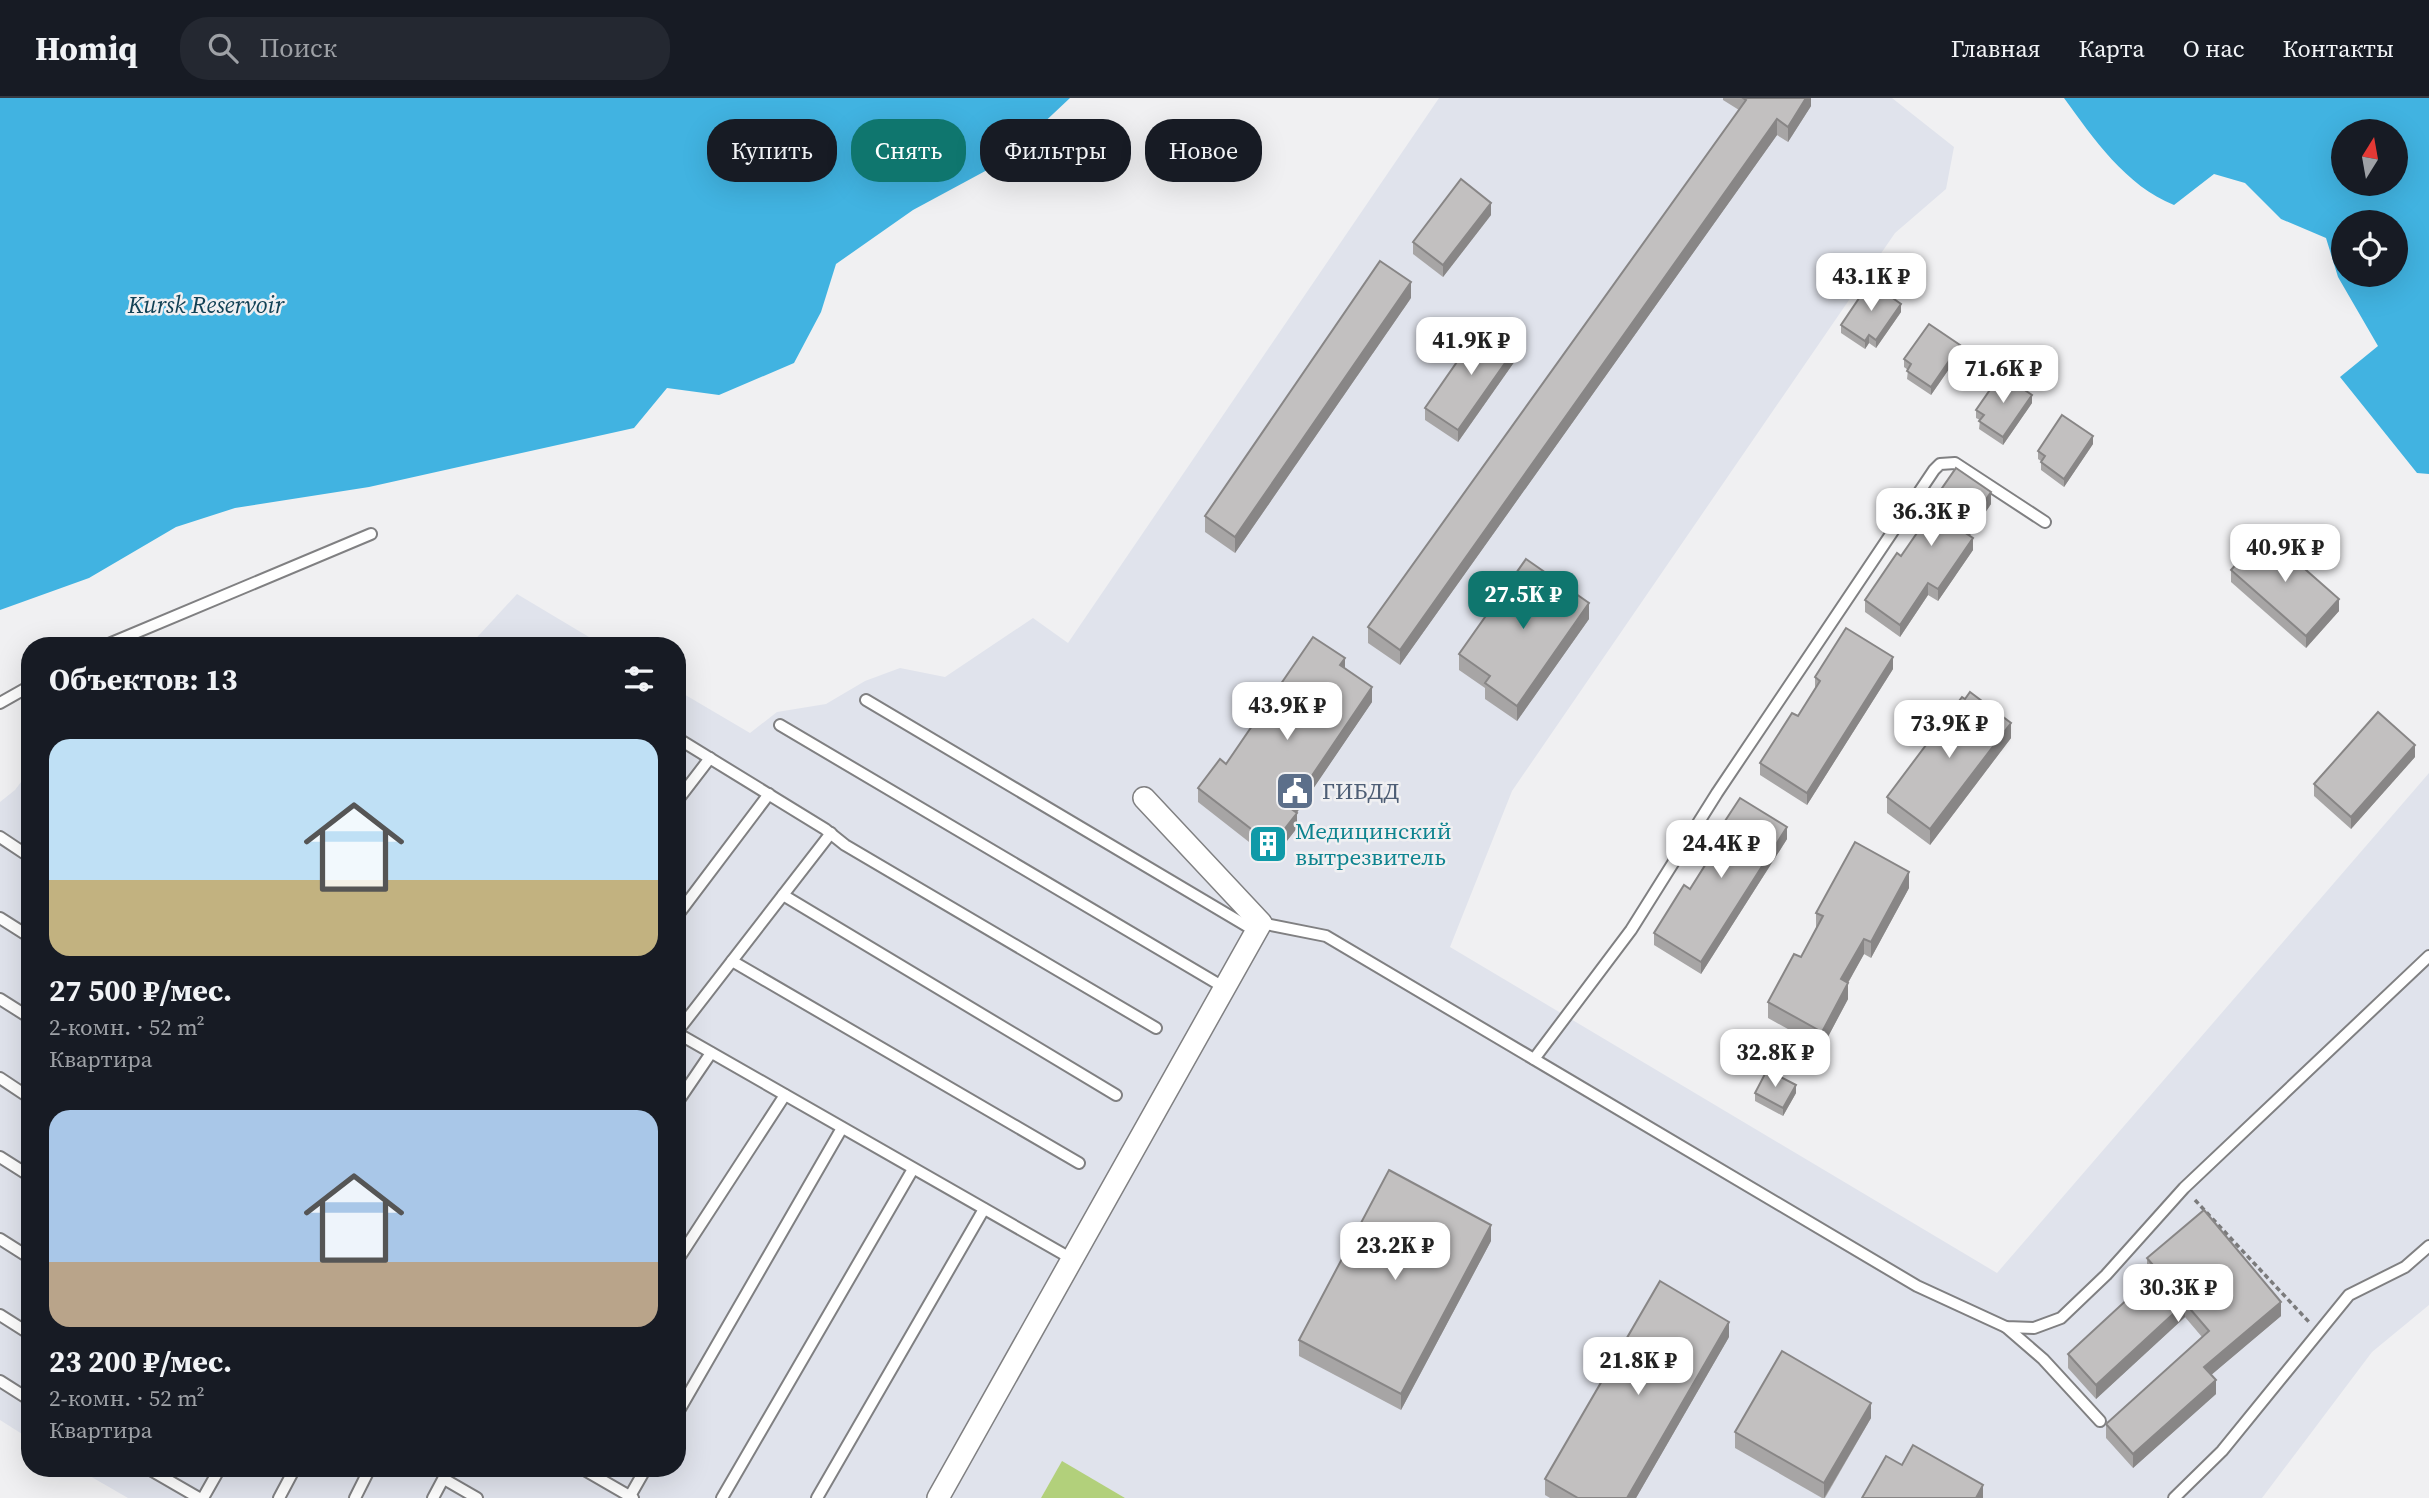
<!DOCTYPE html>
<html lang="ru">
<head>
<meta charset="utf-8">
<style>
	:root { --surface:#171b24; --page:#242831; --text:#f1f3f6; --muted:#9ea1a6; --line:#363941; --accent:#0f766e }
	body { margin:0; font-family:"Source Serif 4",serif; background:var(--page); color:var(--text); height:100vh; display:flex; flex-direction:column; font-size:26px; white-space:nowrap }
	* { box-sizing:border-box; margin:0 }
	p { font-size:23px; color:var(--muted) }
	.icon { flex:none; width:38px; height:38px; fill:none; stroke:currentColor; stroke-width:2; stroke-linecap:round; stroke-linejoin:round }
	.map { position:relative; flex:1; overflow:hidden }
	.sheet { position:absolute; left:21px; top:539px; width:665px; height:840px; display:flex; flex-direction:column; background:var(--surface); border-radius:28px; box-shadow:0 7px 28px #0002 }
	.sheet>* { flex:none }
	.guide { position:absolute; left:707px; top:21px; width:665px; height:63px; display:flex; gap:14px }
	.needle { width:46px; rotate:11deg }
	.buttons { position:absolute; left:2331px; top:21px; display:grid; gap:14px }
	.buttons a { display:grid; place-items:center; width:77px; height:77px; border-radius:50%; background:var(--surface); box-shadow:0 7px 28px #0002; font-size:35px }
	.price { position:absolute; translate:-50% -60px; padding:0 16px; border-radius:14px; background:#fff; color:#222; font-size:23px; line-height:46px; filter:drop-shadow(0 2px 4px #0008) }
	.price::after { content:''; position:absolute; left:50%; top:42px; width:21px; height:16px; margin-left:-10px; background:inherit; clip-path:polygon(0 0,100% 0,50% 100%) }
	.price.active { background:var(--accent); color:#fff }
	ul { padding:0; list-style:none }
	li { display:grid; align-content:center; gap:14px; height:371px; padding:0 28px }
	li span { display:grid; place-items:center; height:217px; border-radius:21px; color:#555 }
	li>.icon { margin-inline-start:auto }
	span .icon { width:126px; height:126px; fill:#fffc; stroke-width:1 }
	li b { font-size:30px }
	h2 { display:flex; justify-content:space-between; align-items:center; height:84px; padding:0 28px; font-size:30px }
	.pill { padding:0 24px; border-radius:28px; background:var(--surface); box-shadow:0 7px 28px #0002; font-size:24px; line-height:63px }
	.pill.active { background:var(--accent); color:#fff }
	header { display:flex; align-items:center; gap:42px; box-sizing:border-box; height:98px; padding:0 35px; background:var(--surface); border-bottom:2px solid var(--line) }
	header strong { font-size:33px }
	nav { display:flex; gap:38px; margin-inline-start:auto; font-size:24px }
	.search { width:490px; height:63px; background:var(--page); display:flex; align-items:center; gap:18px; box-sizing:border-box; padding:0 24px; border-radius:28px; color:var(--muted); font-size:26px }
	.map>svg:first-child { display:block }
	.built { fill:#e0e3ec }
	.green { fill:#b2d07b }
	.water { fill:#41b3e1; fill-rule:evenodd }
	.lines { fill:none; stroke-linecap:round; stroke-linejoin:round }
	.service-casing { stroke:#808082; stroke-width:14 }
	.minor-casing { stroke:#808082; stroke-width:24 }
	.path { stroke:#7b7b7c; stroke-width:3.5; stroke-dasharray:5 3.5; stroke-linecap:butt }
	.service { stroke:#fff; stroke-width:10 }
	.minor { stroke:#fff; stroke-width:21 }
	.wall { fill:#a7a5a5 }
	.shaded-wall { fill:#888686 }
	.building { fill:#c2c0c0; stroke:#888686; stroke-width:2 }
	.labels { text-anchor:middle; stroke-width:5; stroke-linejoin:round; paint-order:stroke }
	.service-label { font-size:23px; fill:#4e5e75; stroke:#f0f0f2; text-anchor:start }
	.culture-label { font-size:23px; fill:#0d838f; stroke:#f0f0f2; text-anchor:start }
	.water-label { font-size:24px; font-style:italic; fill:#114155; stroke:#f0f0f2 }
</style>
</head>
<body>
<header>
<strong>Homiq</strong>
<div class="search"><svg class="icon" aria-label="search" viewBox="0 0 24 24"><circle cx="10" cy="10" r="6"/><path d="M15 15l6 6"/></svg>Поиск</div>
<nav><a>Главная</a><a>Карта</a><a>О нас</a><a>Контакты</a></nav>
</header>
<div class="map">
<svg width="2429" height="1400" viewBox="0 0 2429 1400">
	<rect width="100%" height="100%" fill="#f0f0f2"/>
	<!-- built -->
	<g class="built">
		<polygon points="1439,0 1892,0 1954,49 1946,91 1895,135 1512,693 1450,849 1997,1175 2429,675 2429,1207 2372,1254 2262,1400 1125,1400 1062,1364 1041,1400 128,1400 76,1370 677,1370 677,592 750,635 777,614 826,606 865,583 900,570 945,579 1033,520 1068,545"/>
		<polygon points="517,496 604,548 469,548"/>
		<polygon points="30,672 30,1341 0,1322 0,704 15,692"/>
	</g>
	<!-- green -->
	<polygon class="green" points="1062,1363 1125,1400 1041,1400"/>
	<!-- water -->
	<g class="water">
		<polygon points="0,0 1070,0 1002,64 913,112 836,166 821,214 794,265 719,297 667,290 634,330 369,389 235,410 176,429 89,480 0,512"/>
		<path d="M2064 0H2429V376L2417 375 2340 279 2378 248 2338 179 2326 140 2281 121 2245 85 2214 76 2174 107C2126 88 2093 40 2064 0ZM2343 33H2396V86H2343ZM2343 124H2396V177H2343Z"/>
	</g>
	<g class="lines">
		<defs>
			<g id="service">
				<polyline points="104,548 371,436"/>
				<polyline points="866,602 1257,834"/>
				<polyline points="0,605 30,588"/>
				<polyline points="780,627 1225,890"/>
				<polyline points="677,640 825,731 845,747 1156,930"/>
				<polyline points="677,703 710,660"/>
				<polyline points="0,739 30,759"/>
				<polyline points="783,797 1116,997"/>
				<polyline points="677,818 769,696"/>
				<polyline points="0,820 30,839"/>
				<polyline points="1261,825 1326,838 1917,1188 2006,1229 2034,1230 2061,1220 2106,1177 2184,1090 2429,858"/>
				<polyline points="732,863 1079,1065"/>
				<polyline points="0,901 30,920"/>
				<polyline points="677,934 831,735"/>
				<polyline points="677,935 1072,1161"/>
				<polyline points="1534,961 1631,832 1717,695 1934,372 1940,366 1955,365 2045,424"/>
				<polyline points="0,980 30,1000"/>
				<polyline points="677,1005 711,955"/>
				<polyline points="0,1059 30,1078"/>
				<polyline points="0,1141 30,1160"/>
				<polyline points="677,1163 785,997"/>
				<polyline points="0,1217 30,1236"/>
				<polyline points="2006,1229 2043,1261 2100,1323"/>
				<polyline points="0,1283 30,1302"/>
				<polyline points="677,1316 842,1030"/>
				<polyline points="147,1370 199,1400"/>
				<polyline points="581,1370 633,1400"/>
				<polyline points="444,1381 477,1400"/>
				<polyline points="630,1398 646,1370"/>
				<polyline points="203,1400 220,1370"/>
				<polyline points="279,1400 295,1370"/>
				<polyline points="355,1400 370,1370"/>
				<polyline points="433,1400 449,1370"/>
				<polyline points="722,1400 913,1071"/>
				<polyline points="817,1400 984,1111"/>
				<polyline points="2174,1400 2222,1353 2349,1197 2405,1169 2429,1148"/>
			</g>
			<polyline id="minor" points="938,1400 1261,825 1144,700"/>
		</defs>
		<!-- service casing -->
		<use href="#service" class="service-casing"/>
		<!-- minor casing -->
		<use href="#minor" class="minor-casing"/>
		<!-- path -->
		<polyline class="path" points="2195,1102 2309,1224"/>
		<!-- service -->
		<use href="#service" class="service"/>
		<!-- minor -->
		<use href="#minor" class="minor"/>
	</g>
	<!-- wall -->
	<g class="wall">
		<polygon points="1723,0 1811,0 1811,8 1788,44 1777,37 1400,567 1368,545 1368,529 1739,12 1723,2"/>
		<polygon points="1491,117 1443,179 1413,156 1413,144"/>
		<polygon points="1411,200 1235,455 1205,434 1205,418"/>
		<polygon points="1901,214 1876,250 1869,245 1865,251 1841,235 1841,227"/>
		<polygon points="1960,255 1931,297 1907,281 1908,272 1904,269 1904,261"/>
		<polygon points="1517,260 1458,344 1425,322 1425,310"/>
		<polygon points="2032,305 2003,347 1979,331 1980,322 1976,320 1976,312"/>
		<polygon points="2093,346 2064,389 2041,372 2041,363 2038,361 2038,353"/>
		<polygon points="1991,406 1969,438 1973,452 1938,503 1928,497 1900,539 1865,514 1865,502 1901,458 1924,424 1924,416"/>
		<polygon points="2231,472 2339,513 2306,550 2231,484"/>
		<polygon points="1589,521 1517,623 1485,601 1485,590 1459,572 1459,556"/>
		<polygon points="1345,571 1372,604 1296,715 1297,730 1272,762 1198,704 1198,690"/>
		<polygon points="1893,571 1807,707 1760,677 1760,665 1798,618 1815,591 1815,579"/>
		<polygon points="1965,601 2011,640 1930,747 1887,715 1887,699"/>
		<polygon points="2415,659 2351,731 2314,698 2314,686"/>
		<polygon points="1787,741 1701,876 1654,847 1654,835 1690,791 1708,761 1708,749"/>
		<polygon points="1909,790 1871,860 1864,856 1848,885 1848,901 1822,950 1768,920 1768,904 1801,859 1816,830 1816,815"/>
		<polygon points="1755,995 1796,995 1783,1018 1755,1003"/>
		<polygon points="1491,1143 1401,1312 1299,1258 1299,1242"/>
		<polygon points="2147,1160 2281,1218 2211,1277 2216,1296 2133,1370 2106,1340 2106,1326 2202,1239 2185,1219 2096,1301 2068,1270 2068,1256 2152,1179 2147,1174"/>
		<polygon points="1729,1239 1636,1400 1550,1400 1545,1397 1545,1381"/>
		<polygon points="1871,1320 1825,1400 1822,1400 1735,1350 1735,1334"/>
	</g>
	<!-- shaded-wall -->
	<g class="shaded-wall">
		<polygon points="1806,0 1811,0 1811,8 1788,44 1788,29"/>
		<polygon points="1777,21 1777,37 1400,567 1400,552"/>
		<polygon points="1491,105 1491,117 1443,179 1443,167"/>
		<polygon points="1411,184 1411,200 1235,455 1235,439"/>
		<polygon points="1901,206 1901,214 1876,250 1876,242"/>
		<polygon points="1869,237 1869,245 1865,251 1865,243"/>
		<polygon points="1960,247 1960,255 1931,297 1931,289"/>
		<polygon points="1517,248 1517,260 1458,344 1458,332"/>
		<polygon points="2032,297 2032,305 2003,347 2003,339"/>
		<polygon points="2093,338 2093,346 2064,389 2064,381"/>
		<polygon points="1991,394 1991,406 1964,446 1964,434"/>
		<polygon points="1973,440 1973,452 1938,503 1938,491"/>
		<polygon points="1928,485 1928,497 1900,539 1900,527"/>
		<polygon points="2339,501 2339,513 2306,550 2306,538"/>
		<polygon points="1589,505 1589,521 1517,623 1517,608"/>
		<polygon points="1893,559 1893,571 1807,707 1807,695"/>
		<polygon points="1345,560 1345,575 1340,567"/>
		<polygon points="1372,589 1372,604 1292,722 1297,715 1297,730 1272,762 1272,747 1290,710"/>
		<polygon points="2011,625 2011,640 1930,747 1930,731"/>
		<polygon points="2415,647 2415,659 2351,731 2351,719"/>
		<polygon points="1787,729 1787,741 1701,876 1701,864"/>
		<polygon points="1909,774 1909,790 1871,860 1871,844"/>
		<polygon points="1864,841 1864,856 1841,897 1841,881"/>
		<polygon points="1848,885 1848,901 1822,950 1822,934"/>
		<polygon points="1796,987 1796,995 1783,1018 1783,1010"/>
		<polygon points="1491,1127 1491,1143 1401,1312 1401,1296"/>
		<polygon points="2281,1204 2281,1218 2204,1283 2204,1269"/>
		<polygon points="2185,1205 2185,1219 2096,1301 2096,1287"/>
		<polygon points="1729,1224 1729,1239 1636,1400 1627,1400"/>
		<polygon points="2216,1282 2216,1296 2133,1370 2133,1356"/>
		<polygon points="1871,1305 1871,1320 1824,1400 1824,1385"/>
		<polygon points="1983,1387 1983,1400 1976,1400"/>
	</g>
	<!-- building -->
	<g class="building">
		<polygon points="1743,0 1806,0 1788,29 1777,21 1400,552 1368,529 1746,2"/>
		<polygon points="1461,81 1491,105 1443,167 1413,144"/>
		<polygon points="1380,163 1411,184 1235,439 1205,418"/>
		<polygon points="1870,184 1901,206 1876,242 1869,237 1865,243 1841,227"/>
		<polygon points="1484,225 1517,248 1458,332 1425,310"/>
		<polygon points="1929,226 1960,247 1931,289 1907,273 1911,266 1904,261"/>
		<polygon points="2001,276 2032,297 2003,339 1979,323 1984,317 1976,312"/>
		<polygon points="2062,317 2093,338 2064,381 2041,364 2045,358 2038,353"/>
		<polygon points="1956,370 1991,394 1964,434 1973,440 1938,491 1928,485 1900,527 1865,502 1897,455 1901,458 1928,419 1924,416"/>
		<polygon points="2264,435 2339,501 2306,538 2231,472"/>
		<polygon points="1526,461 1589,505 1517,608 1485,585 1490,578 1459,556"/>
		<polygon points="1846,530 1893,559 1807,695 1760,665 1792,615 1798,618 1820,583 1815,579"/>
		<polygon points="1313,539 1345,560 1340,567 1372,589 1290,710 1297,715 1272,747 1198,690 1220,661 1226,666"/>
		<polygon points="1970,594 2011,625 1930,731 1887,699 1962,599 1965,601"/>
		<polygon points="2378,614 2415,647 2351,719 2314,686"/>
		<polygon points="1740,700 1787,729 1701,864 1654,835 1684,787 1690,791 1714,753 1708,749"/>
		<polygon points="1855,744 1909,774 1871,844 1864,841 1841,881 1848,885 1822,934 1768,904 1794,856 1801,859 1823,818 1816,815"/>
		<polygon points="1767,972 1796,987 1783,1010 1755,995"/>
		<polygon points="1389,1072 1491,1127 1401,1296 1299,1242"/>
		<polygon points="2204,1112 2281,1204 2204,1269 2216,1282 2133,1356 2106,1326 2209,1233 2185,1205 2096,1287 2068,1256 2158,1173 2147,1160"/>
		<polygon points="1660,1183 1729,1224 1627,1400 1578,1400 1545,1381"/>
		<polygon points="1782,1253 1871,1305 1824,1385 1735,1334"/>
		<polygon points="1913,1347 1983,1387 1976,1400 1862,1400 1886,1358 1902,1367"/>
	</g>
	<!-- icons -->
	<defs>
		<symbol id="civic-square" viewBox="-11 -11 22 22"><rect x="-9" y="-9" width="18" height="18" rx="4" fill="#5c6f8a" stroke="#f0f0f2"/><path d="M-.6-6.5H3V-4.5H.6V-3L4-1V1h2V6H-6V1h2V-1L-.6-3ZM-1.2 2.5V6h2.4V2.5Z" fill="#fff"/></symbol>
		<symbol id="building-square" viewBox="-11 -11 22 22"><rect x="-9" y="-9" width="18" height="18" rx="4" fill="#0f9aa8" stroke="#f0f0f2"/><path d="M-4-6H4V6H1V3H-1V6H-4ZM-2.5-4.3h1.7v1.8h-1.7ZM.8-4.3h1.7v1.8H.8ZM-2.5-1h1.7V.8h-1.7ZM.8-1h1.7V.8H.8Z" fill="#fff"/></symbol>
	</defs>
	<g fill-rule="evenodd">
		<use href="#civic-square" x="1273" y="671" width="44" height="44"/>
		<use href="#building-square" x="1246" y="724" width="44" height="44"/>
	</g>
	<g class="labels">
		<!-- service labels -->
		<g class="service-label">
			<text x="1322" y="701">ГИБДД</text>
		</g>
		<!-- culture labels -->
		<g class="culture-label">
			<text x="1295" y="741">Медицинский<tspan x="1295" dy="26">вытрезвитель</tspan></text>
		</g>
		<!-- water labels -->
		<g class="water-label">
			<text x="206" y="215">Kursk Reservoir</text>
		</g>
	</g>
</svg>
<div class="buttons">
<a><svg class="needle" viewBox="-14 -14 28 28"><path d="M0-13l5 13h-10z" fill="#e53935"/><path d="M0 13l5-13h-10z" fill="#9ea1a6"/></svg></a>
<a><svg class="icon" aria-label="locate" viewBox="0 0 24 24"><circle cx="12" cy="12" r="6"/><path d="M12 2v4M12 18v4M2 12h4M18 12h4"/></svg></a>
</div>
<b class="price" style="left:1871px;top:215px">43.1K ₽</b>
<b class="price" style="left:1471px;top:279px">41.9K ₽</b>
<b class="price" style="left:2003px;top:307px">71.6K ₽</b>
<b class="price" style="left:1931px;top:450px">36.3K ₽</b>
<b class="price" style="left:2285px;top:486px">40.9K ₽</b>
<b class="price active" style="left:1523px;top:533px">27.5K ₽</b>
<b class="price" style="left:1287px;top:644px">43.9K ₽</b>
<b class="price" style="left:1949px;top:662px">73.9K ₽</b>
<b class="price" style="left:1721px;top:782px">24.4K ₽</b>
<b class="price" style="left:1775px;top:991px">32.8K ₽</b>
<b class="price" style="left:1395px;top:1184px">23.2K ₽</b>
<b class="price" style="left:2178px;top:1226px">30.3K ₽</b>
<b class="price" style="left:1638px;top:1299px">21.8K ₽</b>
<div class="guide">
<a class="pill">Купить</a>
<a class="pill active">Снять</a>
<a class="pill">Фильтры</a>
<a class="pill">Новое</a>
</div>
<section class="sheet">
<h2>Объектов: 13<svg class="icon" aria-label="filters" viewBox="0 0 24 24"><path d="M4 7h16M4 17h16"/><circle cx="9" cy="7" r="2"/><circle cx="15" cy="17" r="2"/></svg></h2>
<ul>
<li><span style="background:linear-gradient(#bfe0f5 65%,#c2b280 0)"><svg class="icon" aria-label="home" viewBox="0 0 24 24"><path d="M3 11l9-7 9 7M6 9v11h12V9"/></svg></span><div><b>27 500 ₽/мес.</b><p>2-комн. · 52 m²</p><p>Квартира</p></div></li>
<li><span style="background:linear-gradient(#a9c7e8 70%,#b9a48a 0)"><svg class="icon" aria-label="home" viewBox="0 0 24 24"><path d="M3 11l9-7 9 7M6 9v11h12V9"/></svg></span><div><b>23 200 ₽/мес.</b><p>2-комн. · 52 m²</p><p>Квартира</p></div></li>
</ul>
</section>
</div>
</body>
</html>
